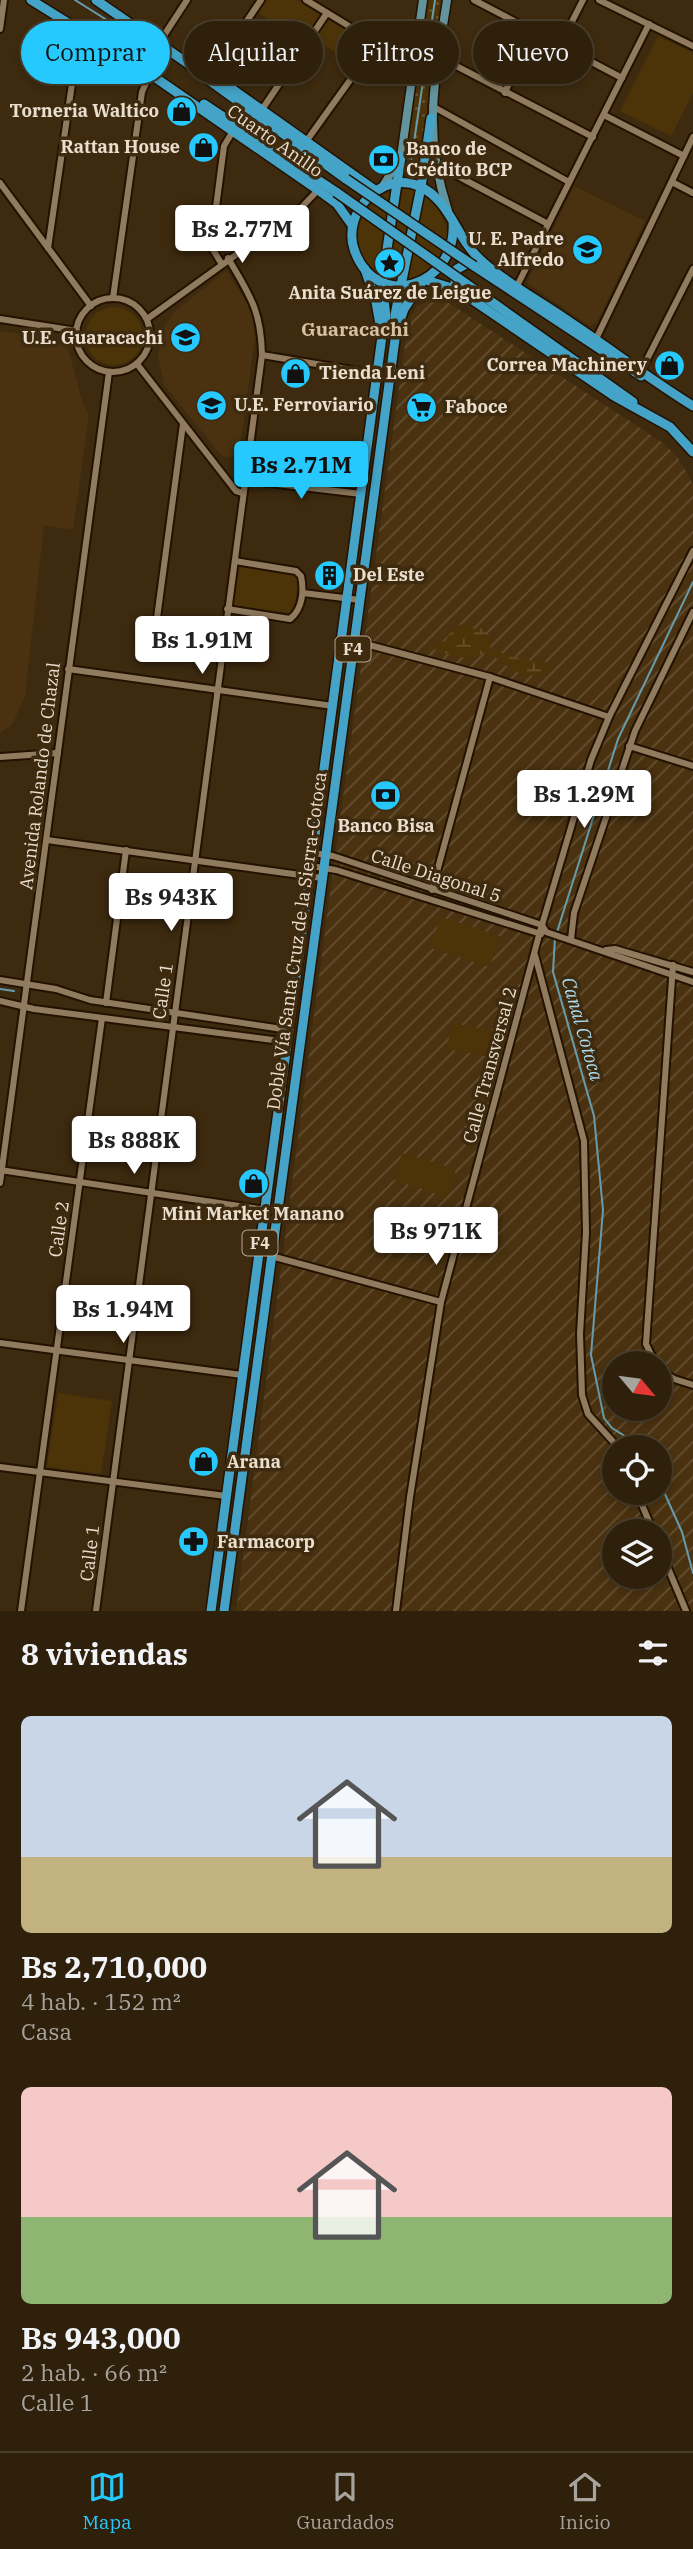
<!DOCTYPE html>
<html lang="es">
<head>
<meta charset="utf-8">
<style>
	:root { --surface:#2e200b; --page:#362814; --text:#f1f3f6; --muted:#a7a39d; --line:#493e2c; --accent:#26c9fe }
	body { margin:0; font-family:"IBM Plex Serif",serif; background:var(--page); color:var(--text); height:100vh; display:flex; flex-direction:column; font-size:26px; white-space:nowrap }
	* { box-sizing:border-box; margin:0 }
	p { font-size:23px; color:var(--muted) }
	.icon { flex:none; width:38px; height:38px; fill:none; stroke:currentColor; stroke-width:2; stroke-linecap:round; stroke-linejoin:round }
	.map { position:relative; height:1611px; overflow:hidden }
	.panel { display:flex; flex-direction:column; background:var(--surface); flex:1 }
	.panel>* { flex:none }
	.hud { position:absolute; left:21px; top:21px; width:651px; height:63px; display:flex; gap:14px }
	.needle { width:46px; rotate:119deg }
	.controls { position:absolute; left:602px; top:1351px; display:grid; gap:14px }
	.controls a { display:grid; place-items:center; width:70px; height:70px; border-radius:50%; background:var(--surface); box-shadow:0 4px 10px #0003,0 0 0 2px var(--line); font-size:35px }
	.price { position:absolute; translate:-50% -60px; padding:0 16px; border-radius:7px; background:#fff; color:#222; font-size:23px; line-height:46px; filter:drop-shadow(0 2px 4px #0008) }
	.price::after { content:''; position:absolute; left:50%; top:42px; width:21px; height:16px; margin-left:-10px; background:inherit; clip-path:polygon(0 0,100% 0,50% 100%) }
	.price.current { background:var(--accent); color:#111 }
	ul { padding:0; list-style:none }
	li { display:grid; align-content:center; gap:14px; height:371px; padding:0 21px }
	li span { display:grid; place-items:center; height:217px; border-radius:10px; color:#555 }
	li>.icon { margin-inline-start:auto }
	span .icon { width:126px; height:126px; fill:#fffc; stroke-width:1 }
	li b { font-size:30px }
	h2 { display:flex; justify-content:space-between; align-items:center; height:84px; padding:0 21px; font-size:30px }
	.tag { padding:0 24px; border-radius:32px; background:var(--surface); box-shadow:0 4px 10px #0003,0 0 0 2px var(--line); font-size:24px; line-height:63px }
	.tag.current { background:var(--accent); color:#111 }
	.tab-bar { display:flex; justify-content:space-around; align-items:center; height:98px; border-top:2px solid var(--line); background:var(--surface); font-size:19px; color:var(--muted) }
	.tab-bar a { display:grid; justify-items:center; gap:4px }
	.tab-bar .current { color:var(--accent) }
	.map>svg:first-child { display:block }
	.built { fill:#4a3210 }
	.industrial { fill:url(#industrial-furrows); fill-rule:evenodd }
	.grass { fill:url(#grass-dots) }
	.wetland { fill:url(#wetland-marsh) }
	.park { fill:#4d3308 }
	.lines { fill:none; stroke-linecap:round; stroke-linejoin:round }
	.stream { stroke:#669dae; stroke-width:2 }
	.minor-casing { stroke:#231200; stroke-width:10 }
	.major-casing { stroke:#231200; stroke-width:11 }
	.highway-casing { stroke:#231200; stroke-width:12 }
	.minor { stroke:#917b5f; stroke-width:6 }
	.major { stroke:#63939d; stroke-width:8 }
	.highway { stroke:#44a3c7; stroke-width:9 }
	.highway-bridge-casing { stroke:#231200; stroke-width:12; stroke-linecap:butt }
	.highway-bridge { stroke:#44a3c7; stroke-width:9 }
	.labels { text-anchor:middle; stroke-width:7; stroke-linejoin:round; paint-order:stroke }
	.shield { fill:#3d2a0f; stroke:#b6a895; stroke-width:2 }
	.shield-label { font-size:16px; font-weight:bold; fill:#eadece }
	.poi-label { font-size:18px; font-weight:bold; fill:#eadece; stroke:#3d2a0f; text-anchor:start }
	.street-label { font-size:18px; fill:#eadece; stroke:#3d2a0f }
	.neighbourhood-label { font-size:19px; font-weight:bold; fill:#d8c0a2; stroke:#3d2a0f }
	.water-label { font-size:19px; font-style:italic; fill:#abdcf1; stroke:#3d2a0f }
</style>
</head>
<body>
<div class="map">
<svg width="693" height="1611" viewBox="0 0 693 1611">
	<defs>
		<pattern id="industrial-furrows" width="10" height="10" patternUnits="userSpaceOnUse" patternTransform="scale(1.75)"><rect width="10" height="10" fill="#4a3210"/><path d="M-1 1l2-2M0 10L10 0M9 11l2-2" fill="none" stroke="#644f32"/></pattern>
		<pattern id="grass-dots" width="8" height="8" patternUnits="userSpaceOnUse" patternTransform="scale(1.75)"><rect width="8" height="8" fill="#4d3308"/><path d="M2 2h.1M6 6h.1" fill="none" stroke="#67502b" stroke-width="1.8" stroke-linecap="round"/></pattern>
		<pattern id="wetland-marsh" width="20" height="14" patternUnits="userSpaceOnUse" patternTransform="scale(1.75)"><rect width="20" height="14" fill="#4d3308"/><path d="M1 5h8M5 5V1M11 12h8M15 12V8" fill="none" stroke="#67502b"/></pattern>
	</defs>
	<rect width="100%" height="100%" fill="#3d2a0f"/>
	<!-- built -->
	<g class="built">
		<polygon points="574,186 645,221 597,323 590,326 527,283"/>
		<polygon points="226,271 252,311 255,337 240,449 236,456 228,458 221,455 164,385 158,357 163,328 174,312"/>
		<polygon points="0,331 60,339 68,349 84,407 89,414 73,530 44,525 25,696 12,725 0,733"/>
	</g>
	<!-- industrial -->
	<path class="industrial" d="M430 300 446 301 663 443 677 456 693 484V1611H236L331 885 408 321 417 306ZM614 1363H660V1409H614ZM614 1447H660V1493H614ZM614 1531H660V1577H614Z"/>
	<!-- grass -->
	<polygon class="grass" points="427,0 442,0 418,181 404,178 418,53"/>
	<!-- wetland -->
	<path class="wetland" d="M462 624 474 629 482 628 491 638 490 650 525 660 547 662 550 672C513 684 510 661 485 653L469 659 435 651 436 644 445 641 455 627Z"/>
	<!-- park -->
	<g class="park">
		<polygon points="265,0 297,0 319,13 320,18 303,43 257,12"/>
		<polygon points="330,19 368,43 369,48 358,65 313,39 325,21"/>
		<polygon points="658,36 693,53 693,93 671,136 620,111"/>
		<polygon points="403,188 416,191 397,280 386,277"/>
		<path d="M394 190 379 274C339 249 356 204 394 190Z"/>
		<path d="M423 195C461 222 455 275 405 280Z"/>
		<circle cx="114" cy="336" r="29"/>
		<polygon points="241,566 295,574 299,580 293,613 236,607 232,602 237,569"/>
		<polygon points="441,917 500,936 490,967 430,948"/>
		<polygon points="452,1023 495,1031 490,1057 447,1049"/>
		<polygon points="402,1153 456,1169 447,1197 394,1180"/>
		<polygon points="58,1393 112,1401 101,1474 47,1467"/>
	</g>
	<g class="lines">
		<!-- stream -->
		<g class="stream">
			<polyline points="75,0 118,27"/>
			<polyline points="409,176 435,0"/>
			<polyline points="557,932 618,739 693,582"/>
			<polyline points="555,937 553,972 594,1116 603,1210 591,1355 604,1418 612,1428 642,1447"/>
			<polyline points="0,989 14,991"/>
			<polyline points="660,1483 682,1532 693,1573"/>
		</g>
		<defs>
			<g id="minor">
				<polyline points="306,0 413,65"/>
				<polyline points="474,0 622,78"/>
				<polyline points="599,0 693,46"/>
				<polyline points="0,29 4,0"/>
				<polyline points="159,43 187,0"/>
				<polyline points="559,47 583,0"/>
				<polyline points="437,56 593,137"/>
				<polyline points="211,74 261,0"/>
				<polyline points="505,93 530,32"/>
				<polyline points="432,106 569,182"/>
				<polyline points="261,111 327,13"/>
				<polyline points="604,115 684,156"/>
				<polyline points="305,143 376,44"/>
				<polyline points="435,164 548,224"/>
				<polyline points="672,182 693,193"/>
				<polyline points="0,183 91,306"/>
				<polyline points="48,248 80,29"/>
				<polyline points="221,263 212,248 212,238 224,146 233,131"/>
				<polyline points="517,286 649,24"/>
				<polyline points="113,298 142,92 150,74"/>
				<circle cx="113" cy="335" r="37"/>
				<polyline points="0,319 77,331"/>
				<polyline points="147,319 301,208 318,190"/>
				<polyline points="596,339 693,137"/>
				<polyline points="262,355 377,374"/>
				<polyline points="137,364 236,491 243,493"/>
				<polyline points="641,371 693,269"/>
				<polyline points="244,480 361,494"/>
				<polyline points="303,593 360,600"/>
				<path d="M227 609 290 619C303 609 304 590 301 576L296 571 235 561"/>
				<polyline points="155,633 183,424"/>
				<polyline points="354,641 490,677 609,717"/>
				<polyline points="68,669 333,706"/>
				<polyline points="629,746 693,766"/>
				<polyline points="0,757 58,753"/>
				<polyline points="47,840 322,878"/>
				<polyline points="313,853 333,856 542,925 546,932 693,982"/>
				<polyline points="311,866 336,870 541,934"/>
				<polyline points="432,890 490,677"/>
				<polyline points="571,939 574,913 635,731 693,612"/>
				<polyline points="606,950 615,949 693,972"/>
				<polyline points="535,955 584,1141 586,1232 580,1334 582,1395 588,1414 618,1447"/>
				<polyline points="0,980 56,989 90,1000 289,1030"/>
				<polyline points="0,1001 34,1009 288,1042"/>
				<polyline points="106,1003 126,850"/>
				<polyline points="0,1170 265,1210"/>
				<polyline points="0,1183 109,372"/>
				<polyline points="271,1256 441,1302"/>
				<polyline points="0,1343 242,1375"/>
				<polyline points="655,1363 646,1344 673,965"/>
				<polyline points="660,1370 674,1379 693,1385"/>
				<polyline points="0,1467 226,1496"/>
				<polyline points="637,1493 653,1531"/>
				<polyline points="660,1549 686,1611"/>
				<polyline points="21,1611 102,1018"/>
				<path d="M96 1611 262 355C261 310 250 296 228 258"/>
				<polyline points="396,1611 410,1497 441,1302 539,935 591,760 609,717 693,551"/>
			</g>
			<g id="major">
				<path d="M447 0C435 79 422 132 448 211"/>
				<polyline points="381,189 401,157 423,0"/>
			</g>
			<g id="highway">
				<polyline points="31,0 150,74 318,190 337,204 352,225"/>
				<polyline points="96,0 190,65 211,74 376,191"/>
				<polyline points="199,73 346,179"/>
				<polyline points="204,104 336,192"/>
				<path d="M453 221C458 287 375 313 354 249 342 212 382 170 419 186 452 201 456 240 483 262 509 285 542 302 570 322 612 350 651 380 693 406"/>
				<polyline points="474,266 641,376"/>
				<polyline points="426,280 458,290 614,396 670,427 693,452"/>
				<polyline points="455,282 457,269 472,261"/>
				<polyline points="465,283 633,402"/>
				<polyline points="396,327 395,315 421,187 431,118"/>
				<polyline points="383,331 386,317 382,282 401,157"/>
				<polyline points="211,1611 382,336 376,302 365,269"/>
				<polyline points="224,1611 396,332 404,309 422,282"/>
			</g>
		</defs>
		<!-- minor casing -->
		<use href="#minor" class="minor-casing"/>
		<!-- major casing -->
		<use href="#major" class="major-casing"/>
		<!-- highway casing -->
		<use href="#highway" class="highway-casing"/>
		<!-- minor -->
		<use href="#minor" class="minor"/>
		<!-- major -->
		<use href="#major" class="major"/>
		<!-- highway -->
		<use href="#highway" class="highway"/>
		<defs>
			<g id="highway-bridge">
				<polyline points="346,179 474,266"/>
				<polyline points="336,192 465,283"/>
			</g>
		</defs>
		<!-- highway-bridge casing -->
		<use href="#highway-bridge" class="highway-bridge-casing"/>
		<!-- highway-bridge -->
		<use href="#highway-bridge" class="highway-bridge"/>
	</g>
	<!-- icons -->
	<defs>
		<symbol id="shop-disc" viewBox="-11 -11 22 22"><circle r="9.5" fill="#26c9fe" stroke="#3d2a0f"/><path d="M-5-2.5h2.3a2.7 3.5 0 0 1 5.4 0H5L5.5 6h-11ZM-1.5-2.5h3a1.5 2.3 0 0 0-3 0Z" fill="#111"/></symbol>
		<symbol id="bank-disc" viewBox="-11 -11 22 22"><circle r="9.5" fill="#26c9fe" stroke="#3d2a0f"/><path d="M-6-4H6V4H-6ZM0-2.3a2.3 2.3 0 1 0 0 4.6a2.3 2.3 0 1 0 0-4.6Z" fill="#111"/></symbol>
		<symbol id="school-disc" viewBox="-11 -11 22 22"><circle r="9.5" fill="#26c9fe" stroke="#3d2a0f"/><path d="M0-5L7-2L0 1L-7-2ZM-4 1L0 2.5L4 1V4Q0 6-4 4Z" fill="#111"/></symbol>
		<symbol id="sight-disc" viewBox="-11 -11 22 22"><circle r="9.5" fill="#26c9fe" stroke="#3d2a0f"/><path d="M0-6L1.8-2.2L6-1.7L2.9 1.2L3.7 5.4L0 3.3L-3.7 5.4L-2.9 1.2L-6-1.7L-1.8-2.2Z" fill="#111"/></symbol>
		<symbol id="supermarket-disc" viewBox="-11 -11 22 22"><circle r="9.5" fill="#26c9fe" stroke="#3d2a0f"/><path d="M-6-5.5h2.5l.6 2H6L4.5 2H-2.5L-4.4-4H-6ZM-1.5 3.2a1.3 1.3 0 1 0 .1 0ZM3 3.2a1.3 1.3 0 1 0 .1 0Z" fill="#111"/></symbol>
		<symbol id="building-disc" viewBox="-11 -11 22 22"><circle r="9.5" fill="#26c9fe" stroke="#3d2a0f"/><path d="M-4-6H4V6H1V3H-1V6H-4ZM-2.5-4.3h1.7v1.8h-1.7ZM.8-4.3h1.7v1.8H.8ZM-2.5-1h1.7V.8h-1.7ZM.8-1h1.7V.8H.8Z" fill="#111"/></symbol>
		<symbol id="pharmacy-disc" viewBox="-11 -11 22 22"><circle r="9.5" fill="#26c9fe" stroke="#3d2a0f"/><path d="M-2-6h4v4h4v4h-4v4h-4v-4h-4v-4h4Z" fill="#111"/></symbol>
	</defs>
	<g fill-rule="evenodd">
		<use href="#shop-disc" x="164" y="94" width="35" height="35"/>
		<use href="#shop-disc" x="186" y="130" width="35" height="35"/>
		<use href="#bank-disc" x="366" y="142" width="35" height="35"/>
		<use href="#school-disc" x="570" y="232" width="35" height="35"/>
		<use href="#sight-disc" x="372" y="246" width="35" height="35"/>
		<use href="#school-disc" x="168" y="320" width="35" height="35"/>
		<use href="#shop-disc" x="652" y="348" width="35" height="35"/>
		<use href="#shop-disc" x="278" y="356" width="35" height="35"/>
		<use href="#school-disc" x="194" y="388" width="35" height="35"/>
		<use href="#supermarket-disc" x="404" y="390" width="35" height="35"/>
		<use href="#building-disc" x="312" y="558" width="35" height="35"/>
		<use href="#bank-disc" x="368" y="778" width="35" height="35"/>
		<use href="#shop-disc" x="236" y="1166" width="35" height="35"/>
		<use href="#shop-disc" x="186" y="1444" width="35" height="35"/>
		<use href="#pharmacy-disc" x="176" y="1524" width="35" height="35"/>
	</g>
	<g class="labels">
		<!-- shield labels -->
		<g class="shield">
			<rect x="335.5" y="636.5" width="35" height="25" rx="5"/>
			<rect x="242.5" y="1230.5" width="35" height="25" rx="5"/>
		</g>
		<g class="shield-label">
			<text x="353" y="655">F4</text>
			<text x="260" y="1249">F4</text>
		</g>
		<!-- poi labels -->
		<g class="poi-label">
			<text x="159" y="117" text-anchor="end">Torneria Waltico</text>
			<text x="180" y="153" text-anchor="end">Rattan House</text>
			<text x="406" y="155">Banco de<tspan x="406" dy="21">Crédito BCP</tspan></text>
			<text x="564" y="245" text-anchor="end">U. E. Padre<tspan x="564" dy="21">Alfredo</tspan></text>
			<text x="390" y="299" text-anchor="middle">Anita Suárez de Leigue</text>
			<text x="163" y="344" text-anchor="end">U.E. Guaracachi</text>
			<text x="647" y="371" text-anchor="end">Correa Machinery</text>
			<text x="319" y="379">Tienda Leni</text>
			<text x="234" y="411">U.E. Ferroviario</text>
			<text x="445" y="413">Faboce</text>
			<text x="353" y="581">Del Este</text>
			<text x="386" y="832" text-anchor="middle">Banco Bisa</text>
			<text x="253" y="1220" text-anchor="middle">Mini Market Manano</text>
			<text x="227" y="1468">Arana</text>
			<text x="217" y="1548">Farmacorp</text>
		</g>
		<!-- street labels -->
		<g class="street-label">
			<text transform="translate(275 141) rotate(35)" y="6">Cuarto Anillo</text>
			<text transform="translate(40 776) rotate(-83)" y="6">Avenida Rolando de Chazal</text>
			<text transform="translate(436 876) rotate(18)" y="6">Calle Diagonal 5</text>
			<text transform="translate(297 941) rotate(-82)" y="6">Doble Vía Santa Cruz de la Sierra-Cotoca</text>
			<text transform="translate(163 991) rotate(-82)" y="6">Calle 1</text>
			<text transform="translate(490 1065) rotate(-75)" y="6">Calle Transversal 2</text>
			<text transform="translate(59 1229) rotate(-82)" y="6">Calle 2</text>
			<text transform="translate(90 1553) rotate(-83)" y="6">Calle 1</text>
		</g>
		<!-- neighbourhood labels -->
		<g class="neighbourhood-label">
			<text x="355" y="336">Guaracachi</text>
		</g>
		<!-- water labels -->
		<g class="water-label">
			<text transform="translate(583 1029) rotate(74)" y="7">Canal Cotoca</text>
		</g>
	</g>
</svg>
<div class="controls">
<a><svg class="needle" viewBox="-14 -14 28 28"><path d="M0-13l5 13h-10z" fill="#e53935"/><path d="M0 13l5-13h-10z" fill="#a7a39d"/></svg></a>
<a><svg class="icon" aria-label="locate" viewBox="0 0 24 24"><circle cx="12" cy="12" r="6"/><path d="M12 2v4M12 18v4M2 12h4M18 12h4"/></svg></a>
<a><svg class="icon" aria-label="layers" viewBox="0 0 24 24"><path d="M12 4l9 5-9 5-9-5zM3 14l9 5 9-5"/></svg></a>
</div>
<b class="price" style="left:242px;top:265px">Bs 2.77M</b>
<b class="price current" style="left:301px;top:501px">Bs 2.71M</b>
<b class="price" style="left:202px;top:676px">Bs 1.91M</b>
<b class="price" style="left:584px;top:830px">Bs 1.29M</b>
<b class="price" style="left:171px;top:933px">Bs 943K</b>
<b class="price" style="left:134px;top:1176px">Bs 888K</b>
<b class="price" style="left:436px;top:1267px">Bs 971K</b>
<b class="price" style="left:123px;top:1345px">Bs 1.94M</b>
<div class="hud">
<a class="tag current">Comprar</a>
<a class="tag">Alquilar</a>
<a class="tag">Filtros</a>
<a class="tag">Nuevo</a>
</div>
</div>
<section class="panel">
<h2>8 viviendas<svg class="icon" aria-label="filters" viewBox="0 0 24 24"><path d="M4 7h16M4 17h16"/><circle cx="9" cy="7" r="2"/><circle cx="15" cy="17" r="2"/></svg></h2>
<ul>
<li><span style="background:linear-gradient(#c9d6e8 65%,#c2b280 0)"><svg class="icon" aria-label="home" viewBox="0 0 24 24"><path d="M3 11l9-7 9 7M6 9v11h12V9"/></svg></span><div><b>Bs 2,710,000</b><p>4 hab. · 152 m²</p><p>Casa</p></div></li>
<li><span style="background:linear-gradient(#f6c9c9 60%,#8fb573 0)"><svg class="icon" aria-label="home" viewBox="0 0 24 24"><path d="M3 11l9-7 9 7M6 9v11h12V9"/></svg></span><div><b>Bs 943,000</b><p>2 hab. · 66 m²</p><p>Calle 1</p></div></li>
</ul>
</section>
<nav class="tab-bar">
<a class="current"><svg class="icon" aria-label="map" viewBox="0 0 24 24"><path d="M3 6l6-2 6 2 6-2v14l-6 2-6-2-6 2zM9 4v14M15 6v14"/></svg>Mapa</a>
<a><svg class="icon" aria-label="saved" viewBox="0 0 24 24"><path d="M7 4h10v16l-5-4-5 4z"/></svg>Guardados</a>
<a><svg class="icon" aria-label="home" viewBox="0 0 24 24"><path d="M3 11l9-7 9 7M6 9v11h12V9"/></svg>Inicio</a>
</nav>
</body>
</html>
